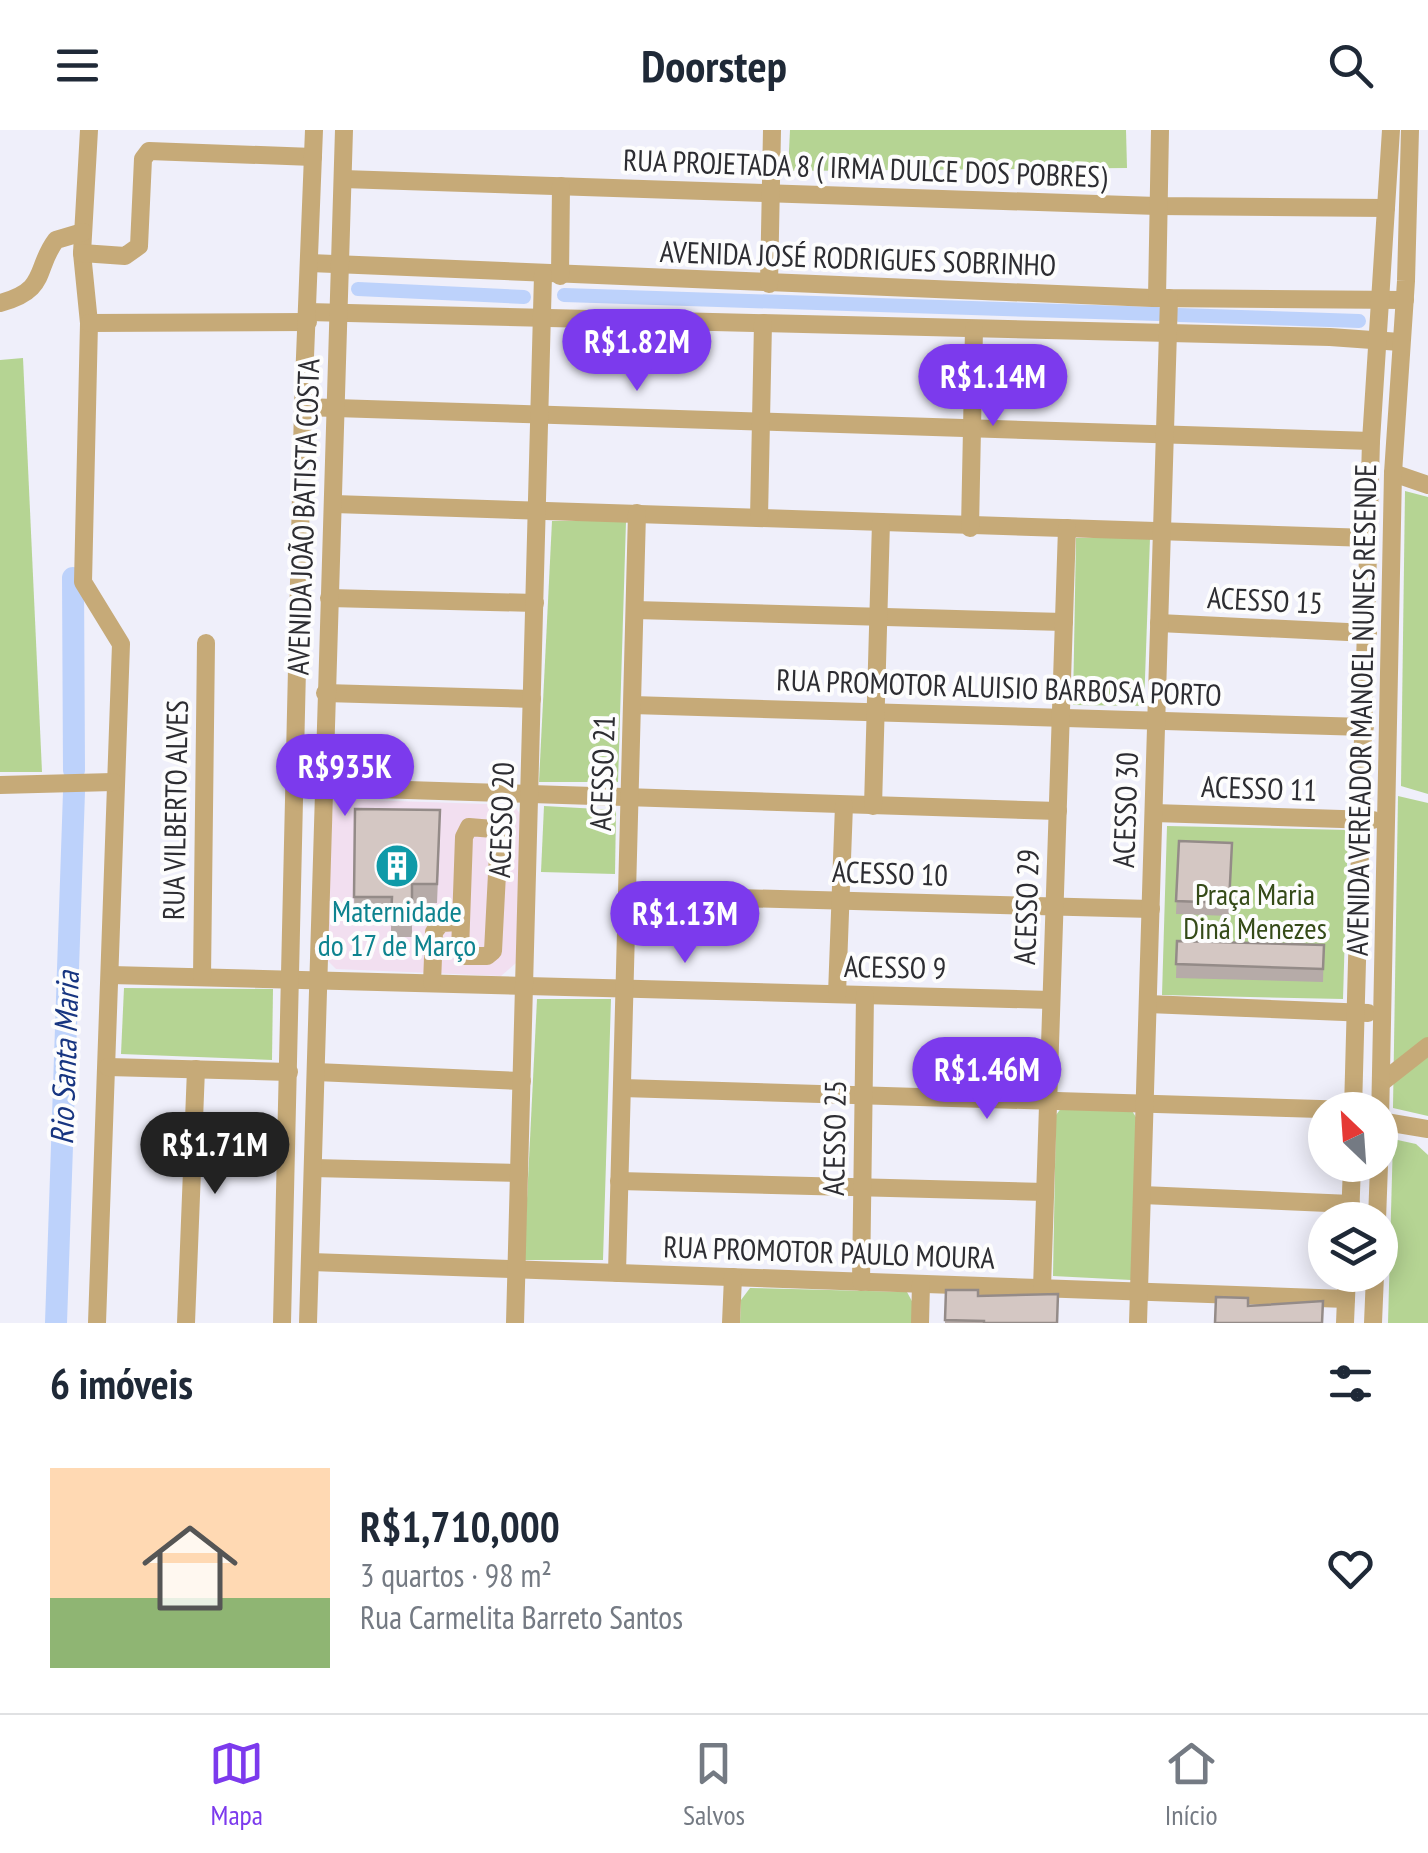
<!DOCTYPE html>
<html lang="pt">
<head>
<meta charset="utf-8">
<style>
	:root { --surface:#fff; --page:#f2f2f3; --text:#1f2937; --muted:#747a83; --line:#e0e1e3; --accent:#7c3aed }
	body { margin:0; font-family:"PT Sans Narrow",sans-serif; background:var(--page); color:var(--text); height:100vh; display:flex; flex-direction:column; font-size:38px; white-space:nowrap }
	* { box-sizing:border-box; margin:0 }
	p { font-size:32px; color:var(--muted) }
	.icon { flex:none; width:55px; height:55px; fill:none; stroke:currentColor; stroke-width:2; stroke-linecap:round; stroke-linejoin:round }
	.map { position:relative; height:1193px; overflow:hidden }
	.sheet { display:flex; flex-direction:column; background:var(--surface); flex:1 }
	.sheet>* { flex:none }
	.needle { width:65px; rotate:335deg }
	.fabs { position:absolute; left:1308px; top:962px; display:grid; gap:20px }
	.fabs a { display:grid; place-items:center; width:90px; height:90px; border-radius:50%; background:var(--surface); box-shadow:0 5px 25px #0003; font-size:50px }
	.price { position:absolute; translate:-50% -85px; padding:0 22px; border-radius:35px; background:var(--accent); color:#fff; font-size:32px; line-height:65px; filter:drop-shadow(0 2px 5px #0008) }
	.price::after { content:''; position:absolute; left:50%; top:60px; width:30px; height:22px; margin-left:-15px; background:inherit; clip-path:polygon(0 0,100% 0,50% 100%) }
	.price.active { background:#222; color:#fff }
	ul { padding:0; list-style:none }
	li { display:flex; align-items:center; gap:30px; height:250px; padding:0 50px }
	li+li { border-top:2px solid var(--line) }
	li span { display:grid; place-items:center; flex:none; width:280px; height:200px; border-radius:0px; color:#555 }
	li>.icon { margin-inline-start:auto }
	span .icon { width:120px; height:120px; fill:#fffc; stroke-width:1 }
	li b { font-size:42px }
	h2 { display:flex; justify-content:space-between; align-items:center; height:120px; padding:0 50px; font-size:42px }
	header { display:flex; justify-content:space-between; align-items:center; height:130px; padding:0 50px; background:var(--surface); font-size:45px; font-weight:700 }
	.dock { display:flex; justify-content:space-around; align-items:center; height:140px; border-top:2px solid var(--line); background:var(--surface); font-size:28px; color:var(--muted) }
	.dock a { display:grid; justify-items:center; gap:5px }
	.dock .active { color:var(--accent) }
	.map>svg:first-child { display:block }
	.medical { fill:#f2dff0 }
	.green { fill:#b5d493 }
	.lines { fill:none; stroke-linecap:round; stroke-linejoin:round }
	.canal { stroke:#bdd2fb; stroke-width:14 }
	.river { stroke:#bdd2fb; stroke-width:22 }
	.minor { stroke:#c6aa78; stroke-width:18 }
	.wall { fill:#b6aba8 }
	.building { fill:#d4c7c3; stroke:#948b88; stroke-width:2.5 }
	.labels { text-anchor:middle; stroke-width:8; stroke-linejoin:round; paint-order:stroke }
	.street-label { font-size:30px; fill:#2d2d32; stroke:#fdfdfd }
	.park-label { font-size:30px; fill:#354b18; stroke:#fdfdfd }
	.culture-label { font-size:30px; fill:#0d838f; stroke:#fdfdfd }
	.water-label { font-size:32px; font-style:italic; fill:#173581; stroke:#fdfdfd }
</style>
</head>
<body>
<header><svg class="icon" aria-label="menu" viewBox="0 0 24 24"><path d="M4 6h16M4 12h16M4 18h16"/></svg>Doorstep<svg class="icon" aria-label="search" viewBox="0 0 24 24"><circle cx="10" cy="10" r="6"/><path d="M15 15l6 6"/></svg></header>
<div class="map">
<svg width="1428" height="1193" viewBox="0 0 1428 1193">
	<rect width="100%" height="100%" fill="#efeffa"/>
	<!-- medical -->
	<polygon class="medical" points="333,669 514,675 522,687 516,833 501,846 336,839 326,829"/>
	<!-- green -->
	<g class="green">
		<polygon points="790,0 1126,0 1127,38 788,41"/>
		<polygon points="23,228 42,642 0,642 0,230"/>
		<polygon points="1405,361 1428,367 1428,664 1401,656"/>
		<polygon points="552,391 626,391 618,652 539,652"/>
		<polygon points="1076,408 1150,408 1144,576 1073,575"/>
		<polygon points="1398,666 1428,673 1428,986 1393,978"/>
		<polygon points="544,676 616,680 615,744 541,742"/>
		<polygon points="1167,696 1348,700 1343,869 1162,865"/>
		<polygon points="124,858 273,859 272,930 121,924"/>
		<polygon points="537,869 611,869 603,1130 524,1130"/>
		<polygon points="1062,977 1131,979 1137,989 1131,1150 1053,1146 1056,985"/>
		<polygon points="1393,1009 1416,1014 1428,1025 1428,1193 1388,1193"/>
		<polygon points="750,1158 907,1162 914,1175 914,1193 740,1193 741,1170"/>
	</g>
	<g class="lines">
		<!-- canal -->
		<g class="canal">
			<polyline points="358,159 524,167"/>
			<polyline points="564,165 1158,184"/>
			<polyline points="1179,185 1359,191"/>
		</g>
		<!-- river -->
		<g class="river">
			<polyline points="73,448 74,640"/>
			<polyline points="56,1193 74,662"/>
		</g>
		<!-- minor -->
		<g class="minor">
			<polyline points="89,0 82,123 89,193 83,452 121,514 97,1193"/>
			<polyline points="343,49 1157,76 1386,78"/>
			<polyline points="82,123 125,126 139,116 143,29 149,21 313,27"/>
			<polyline points="310,133 1152,168 1405,170"/>
			<polyline points="560,146 561,56"/>
			<polyline points="769,154 772,0"/>
			<polyline points="1157,168 1160,0"/>
			<path d="M0 173C49 160 34 139 56 110L83 102"/>
			<polyline points="308,182 1330,207 1400,212"/>
			<polyline points="89,193 308,192"/>
			<polyline points="303,277 1371,311"/>
			<polyline points="1393,343 1428,355"/>
			<polyline points="334,374 1369,408"/>
			<polyline points="759,388 763,193"/>
			<polyline points="970,398 974,199"/>
			<polyline points="329,468 535,473"/>
			<polyline points="635,480 1064,492"/>
			<polyline points="1159,493 1368,503"/>
			<polyline points="325,563 532,569"/>
			<polyline points="632,575 1365,597"/>
			<polyline points="0,655 113,652"/>
			<polyline points="313,657 1058,681"/>
			<polyline points="873,676 881,392"/>
			<polyline points="1154,683 1373,690"/>
			<polygon points="469,697 493,699 499,705 493,821 487,826 464,826 460,821 464,707"/>
			<polyline points="627,765 1151,779"/>
			<polyline points="111,845 1051,870"/>
			<polyline points="202,847 206,513"/>
			<polyline points="432,853 434,802 441,793 460,792"/>
			<polyline points="837,864 844,675"/>
			<polyline points="1148,874 1368,883"/>
			<polyline points="108,937 289,942"/>
			<polyline points="316,942 522,951"/>
			<polyline points="1381,953 1428,916"/>
			<polyline points="622,958 1353,980"/>
			<polyline points="1353,980 1371,311 1391,0"/>
			<polyline points="1380,991 1428,999"/>
			<polyline points="1380,992 1393,343 1406,151 1410,0"/>
			<polyline points="313,1038 519,1043"/>
			<polyline points="619,1051 1045,1062"/>
			<polyline points="1142,1065 1351,1074"/>
			<polyline points="1350,1090 1352,1035"/>
			<polyline points="1377,1090 1379,1035"/>
			<polyline points="311,1132 1346,1169"/>
			<polyline points="617,1143 637,383"/>
			<polyline points="861,1152 865,865"/>
			<polyline points="1042,1158 1067,398"/>
			<polyline points="186,1193 196,939"/>
			<polyline points="282,1193 303,277 314,0"/>
			<polyline points="308,1193 344,0"/>
			<polyline points="515,1193 543,145"/>
			<polyline points="731,1193 733,1147"/>
			<polyline points="920,1193 921,1154"/>
			<polyline points="1138,1193 1169,168"/>
			<polyline points="1345,1193 1347,1145"/>
			<polyline points="1373,1193 1375,1145"/>
		</g>
	</g>
	<!-- wall -->
	<g class="wall">
		<polygon points="355,679 440,699 437,773 412,774 412,807 391,807 391,787 354,787"/>
		<polygon points="1179,711 1232,713 1229,786 1176,784"/>
		<polygon points="1177,811 1324,815 1323,852 1176,848"/>
		<polygon points="946,1160 978,1166 1058,1193 945,1193"/>
	</g>
	<!-- building -->
	<g class="building">
		<polygon points="355,679 440,680 437,754 412,754 412,788 391,787 392,767 354,767"/>
		<polygon points="1179,711 1232,713 1229,773 1176,771"/>
		<polygon points="1177,811 1324,815 1323,839 1176,834"/>
		<polygon points="946,1160 978,1160 978,1166 1058,1164 1057,1193 984,1193 984,1191 945,1190"/>
		<polygon points="1216,1167 1248,1168 1248,1176 1323,1171 1322,1193 1215,1193"/>
	</g>
	<!-- icons -->
	<defs>
		<symbol id="building-disc" viewBox="-11 -11 22 22"><circle r="9.5" fill="#0f9aa8" stroke="#fdfdfd"/><path d="M-4-6H4V6H1V3H-1V6H-4ZM-2.5-4.3h1.7v1.8h-1.7ZM.8-4.3h1.7v1.8H.8ZM-2.5-1h1.7V.8h-1.7ZM.8-1h1.7V.8H.8Z" fill="#fff"/></symbol>
	</defs>
	<g fill-rule="evenodd">
		<use href="#building-disc" x="372" y="711" width="50" height="50"/>
	</g>
	<g class="labels">
		<!-- street labels -->
		<g class="street-label">
			<text transform="translate(865 39) rotate(2)" y="10">RUA PROJETADA 8 ( IRMA DULCE DOS POBRES)</text>
			<text transform="translate(858 129) rotate(2)" y="10">AVENIDA JOSÉ RODRIGUES SOBRINHO</text>
			<text transform="translate(304 387) rotate(-88)" y="10">AVENIDA JOÃO BATISTA COSTA</text>
			<text transform="translate(1265 471) rotate(3)" y="10">ACESSO 15</text>
			<text transform="translate(999 558) rotate(2)" y="10">RUA PROMOTOR ALUISIO BARBOSA PORTO</text>
			<text transform="translate(1362 580) rotate(-89)" y="10">AVENIDA VEREADOR MANOEL NUNES RESENDE</text>
			<text transform="translate(603 643) rotate(-88)" y="10">ACESSO 21</text>
			<text transform="translate(1259 659) rotate(2)" y="10">ACESSO 11</text>
			<text transform="translate(176 680) rotate(-89)" y="10">RUA VILBERTO ALVES</text>
			<text transform="translate(1126 680) rotate(-88)" y="10">ACESSO 30</text>
			<text transform="translate(502 690) rotate(-88)" y="10">ACESSO 20</text>
			<text transform="translate(890 744) rotate(2)" y="10">ACESSO 10</text>
			<text transform="translate(1027 777) rotate(-88)" y="10">ACESSO 29</text>
			<text transform="translate(895 838) rotate(1)" y="10">ACESSO 9</text>
			<text transform="translate(835 1008) rotate(-89)" y="10">ACESSO 25</text>
			<text transform="translate(829 1123) rotate(2)" y="10">RUA PROMOTOR PAULO MOURA</text>
		</g>
		<!-- park labels -->
		<g class="park-label">
			<text x="1255" y="775">Praça Maria<tspan x="1255" dy="34">Diná Menezes</tspan></text>
		</g>
		<!-- culture labels -->
		<g class="culture-label">
			<text x="397" y="792">Maternidade<tspan x="397" dy="34">do 17 de Março</tspan></text>
		</g>
		<!-- water labels -->
		<g class="water-label">
			<text transform="translate(65 928) rotate(-88)" y="11">Rio Santa Maria</text>
		</g>
	</g>
</svg>
<div class="fabs">
<a><svg class="needle" viewBox="-14 -14 28 28"><path d="M0-13l5 13h-10z" fill="#e53935"/><path d="M0 13l5-13h-10z" fill="#747a83"/></svg></a>
<a><svg class="icon" aria-label="layers" viewBox="0 0 24 24"><path d="M12 4l9 5-9 5-9-5zM3 14l9 5 9-5"/></svg></a>
</div>
<b class="price" style="left:637px;top:264px">R$1.82M</b>
<b class="price" style="left:993px;top:299px">R$1.14M</b>
<b class="price" style="left:345px;top:689px">R$935K</b>
<b class="price" style="left:685px;top:836px">R$1.13M</b>
<b class="price" style="left:987px;top:992px">R$1.46M</b>
<b class="price active" style="left:215px;top:1067px">R$1.71M</b>
</div>
<section class="sheet">
<h2>6 imóveis<svg class="icon" aria-label="filters" viewBox="0 0 24 24"><path d="M4 7h16M4 17h16"/><circle cx="9" cy="7" r="2"/><circle cx="15" cy="17" r="2"/></svg></h2>
<ul>
<li><span style="background:linear-gradient(#ffd9b3 65%,#8fb573 0)"><svg class="icon" aria-label="home" viewBox="0 0 24 24"><path d="M3 11l9-7 9 7M6 9v11h12V9"/></svg></span><div><b>R$1,710,000</b><p>3 quartos · 98 m²</p><p>Rua Carmelita Barreto Santos</p></div><svg class="icon" aria-label="heart" viewBox="0 0 24 24"><path d="M12 20l-8-8c-3-5 5-10 8-4 3-6 11-1 8 4z"/></svg></li>
</ul>
</section>
<nav class="dock">
<a class="active"><svg class="icon" aria-label="map" viewBox="0 0 24 24"><path d="M3 6l6-2 6 2 6-2v14l-6 2-6-2-6 2zM9 4v14M15 6v14"/></svg>Mapa</a>
<a><svg class="icon" aria-label="saved" viewBox="0 0 24 24"><path d="M7 4h10v16l-5-4-5 4z"/></svg>Salvos</a>
<a><svg class="icon" aria-label="home" viewBox="0 0 24 24"><path d="M3 11l9-7 9 7M6 9v11h12V9"/></svg>Início</a>
</nav>
</body>
</html>
